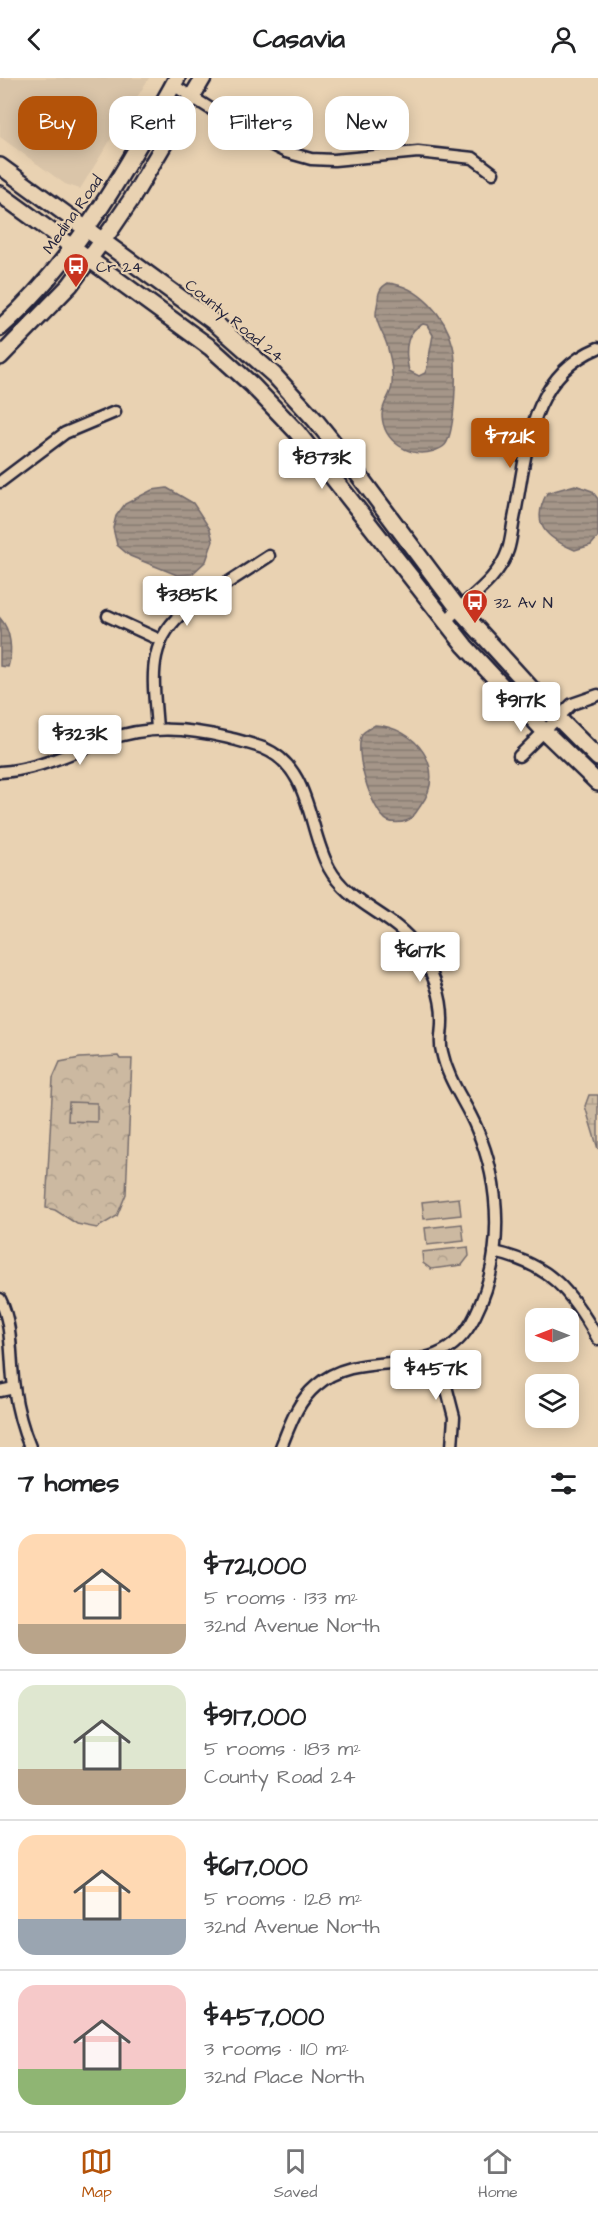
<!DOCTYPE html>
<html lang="en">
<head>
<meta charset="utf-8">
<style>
	:root { --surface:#fff; --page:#f6f6f6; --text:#202124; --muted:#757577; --line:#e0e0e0; --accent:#b45309 }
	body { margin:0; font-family:"Architects Daughter",sans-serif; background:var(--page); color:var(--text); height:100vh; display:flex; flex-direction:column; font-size:22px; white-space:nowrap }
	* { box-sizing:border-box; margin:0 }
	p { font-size:20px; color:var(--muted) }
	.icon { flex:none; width:33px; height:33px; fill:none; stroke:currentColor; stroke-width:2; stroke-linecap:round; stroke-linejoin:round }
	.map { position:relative; height:1369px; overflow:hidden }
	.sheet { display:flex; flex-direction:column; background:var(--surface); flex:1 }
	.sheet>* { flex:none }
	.top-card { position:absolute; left:18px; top:18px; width:562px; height:54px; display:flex; gap:12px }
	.needle { width:39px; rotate:270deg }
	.fabs { position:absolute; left:525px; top:1230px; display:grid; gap:12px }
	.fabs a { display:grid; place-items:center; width:54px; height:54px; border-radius:12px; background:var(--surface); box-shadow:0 3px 15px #0003; font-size:30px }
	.price { position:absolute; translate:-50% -51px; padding:0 14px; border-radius:6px; background:#fff; color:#222; font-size:20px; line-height:39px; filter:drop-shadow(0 2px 3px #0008) }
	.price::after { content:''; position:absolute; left:50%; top:36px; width:18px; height:14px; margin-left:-9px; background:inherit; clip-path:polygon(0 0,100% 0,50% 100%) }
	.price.selected { background:var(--accent); color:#fff }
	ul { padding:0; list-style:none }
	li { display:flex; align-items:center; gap:18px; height:150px; padding:0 18px }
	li+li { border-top:2px solid var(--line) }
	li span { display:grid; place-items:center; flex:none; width:168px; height:120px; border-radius:18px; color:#555 }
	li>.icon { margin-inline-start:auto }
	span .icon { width:72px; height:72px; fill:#fffc; stroke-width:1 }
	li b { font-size:26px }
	h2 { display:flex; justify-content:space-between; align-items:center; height:72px; padding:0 18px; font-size:26px }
	.pill { padding:0 21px; border-radius:18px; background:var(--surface); box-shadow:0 3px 15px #0003; font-size:21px; line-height:54px }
	.pill.selected { background:var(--accent); color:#fff }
	header { display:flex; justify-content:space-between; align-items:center; height:78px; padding:0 18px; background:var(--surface); font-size:27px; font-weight:800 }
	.menu { display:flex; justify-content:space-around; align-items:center; height:84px; border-top:2px solid var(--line); background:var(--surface); font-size:16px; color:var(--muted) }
	.menu a { display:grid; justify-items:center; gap:3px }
	.menu .selected { color:var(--accent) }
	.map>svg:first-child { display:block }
	.built { fill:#dac5a9 }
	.wetland { fill:url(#wetland-marsh); stroke:#776e6e; stroke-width:1.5 }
	.park { fill:url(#park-crowns); stroke:#776e6e; stroke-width:1.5 }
	.garden { fill:#ccb9a1; stroke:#776e6e; stroke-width:1.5 }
	.water { fill:url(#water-rules); stroke:#71686a; stroke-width:1.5; fill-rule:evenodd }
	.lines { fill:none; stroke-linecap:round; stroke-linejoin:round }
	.street-casing { stroke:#22223b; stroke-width:15 }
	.secondary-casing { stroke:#22223b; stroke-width:20 }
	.street { stroke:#e9d2b2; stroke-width:10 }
	.secondary { stroke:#e9d2b2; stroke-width:15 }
	.labels { text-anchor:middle; stroke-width:4.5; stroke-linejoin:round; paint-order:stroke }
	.street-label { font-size:16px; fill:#22223b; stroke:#e9d2b2 }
	.poi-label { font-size:16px; fill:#22223b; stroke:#e9d2b2; text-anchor:start }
</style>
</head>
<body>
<header><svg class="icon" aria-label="back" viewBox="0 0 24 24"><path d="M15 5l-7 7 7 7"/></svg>Casavia<svg class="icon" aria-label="person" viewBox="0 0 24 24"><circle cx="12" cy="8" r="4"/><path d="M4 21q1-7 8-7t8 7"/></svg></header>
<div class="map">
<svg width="598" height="1369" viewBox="0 0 598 1369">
	<defs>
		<pattern id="wetland-marsh" width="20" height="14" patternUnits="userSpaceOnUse" patternTransform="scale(1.5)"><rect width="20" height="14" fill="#ccb9a1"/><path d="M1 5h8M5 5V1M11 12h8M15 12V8" fill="none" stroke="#af9f8c"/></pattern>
		<pattern id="park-crowns" width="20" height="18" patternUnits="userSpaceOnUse" patternTransform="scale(1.5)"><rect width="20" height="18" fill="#ccb9a1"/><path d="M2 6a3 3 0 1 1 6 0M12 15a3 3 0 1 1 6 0" fill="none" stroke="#af9f8c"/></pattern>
		<pattern id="water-rules" width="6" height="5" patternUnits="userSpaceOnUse" patternTransform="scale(1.5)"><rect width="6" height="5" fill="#a59689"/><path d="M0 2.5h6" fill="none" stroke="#867a71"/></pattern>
	</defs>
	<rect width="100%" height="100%" fill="#e9d2b2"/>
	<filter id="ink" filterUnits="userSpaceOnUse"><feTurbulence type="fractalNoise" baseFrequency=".0167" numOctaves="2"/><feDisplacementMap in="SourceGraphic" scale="12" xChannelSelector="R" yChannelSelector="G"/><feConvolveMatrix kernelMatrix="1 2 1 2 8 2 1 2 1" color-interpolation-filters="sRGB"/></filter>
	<g filter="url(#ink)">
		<!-- built -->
		<polygon class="built" points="0,0 149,0 80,111 65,106 0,59"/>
		<!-- wetland -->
		<polygon class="wetland" points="589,1017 598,1017 598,1071 585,1028"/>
		<!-- park -->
		<g class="park">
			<polygon points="118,978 120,981 132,981 126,1116 117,1138 97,1150 77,1146 55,1132 46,1130 53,1000 60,984 80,980"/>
			<polygon points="468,1169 469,1178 462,1187 431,1191 423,1185 422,1174"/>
		</g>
		<!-- garden -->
		<g class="garden">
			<polygon points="69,1024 97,1025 97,1044 68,1043"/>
			<polygon points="459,1120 461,1137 424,1141 422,1124"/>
			<polygon points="462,1146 464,1163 427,1167 425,1150"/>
		</g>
		<!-- water -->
		<g class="water">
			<path d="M388 205C419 208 446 238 453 268 457 284 456 354 445 367 443 369 437 372 434 373 409 381 383 363 382 337 382 325 391 318 392 307 393 296 391 282 388 271 386 259 377 249 376 237 376 232 377 228 378 223 378 214 380 210 388 205ZM423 246 427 247 433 257 427 290 425 295 419 298 409 293C405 276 404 254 423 246Z"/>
			<path d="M575 407 592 413 598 421V459L591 467 575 472C546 460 530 446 547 415Z"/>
			<polygon points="167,410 193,425 210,451 213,463 206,483 192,496 177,497 130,478 117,467 113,450 116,438 125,426 152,412"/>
			<path d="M0 540C11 552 13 573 8 589L0 588Z"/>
			<path d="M375 647C415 649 448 690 421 727 417 733 413 741 406 743 401 745 392 745 388 743 371 734 352 670 363 655 366 652 372 649 375 647Z"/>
		</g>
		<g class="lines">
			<defs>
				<g id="street">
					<polyline points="173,7 252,57 286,74 311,81 334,82 418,74 473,80 493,95"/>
					<polyline points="0,404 65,355 115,334"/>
					<polyline points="108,538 160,562"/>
					<path d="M445 544C466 521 498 503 508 472 511 463 512 451 514 441 527 376 528 299 598 270"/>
					<path d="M157 651C154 603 144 565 187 531L269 478"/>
					<polyline points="519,678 572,626 598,617"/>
					<path d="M0 694C39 692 71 674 107 662 148 647 187 650 229 660 240 663 252 666 263 670 312 690 307 750 329 790 349 827 392 835 416 868 431 890 443 918 442 945 442 955 439 964 442 974 448 1003 465 1023 476 1049 502 1108 504 1180 475 1238 439 1312 365 1264 316 1308 297 1324 290 1347 281 1369"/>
					<path d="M494 1174C550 1186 571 1213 598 1261"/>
					<path d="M0 1221C13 1247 10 1281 14 1310 17 1330 22 1350 30 1369"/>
					<polyline points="438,1277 454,1339 452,1369"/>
					<polyline points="0,1313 14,1310"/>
				</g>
				<g id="secondary">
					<polyline points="0,88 215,245 274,297 316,343 345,379 458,530 558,640 598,680"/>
					<polyline points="0,116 211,270 252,307 297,354 465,568 544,653 598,705"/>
					<path d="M0 250C77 181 127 89 177 0"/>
					<polyline points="0,279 70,207 112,150 131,122 203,0"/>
				</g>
			</defs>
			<!-- street casing -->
			<use href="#street" class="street-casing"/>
			<!-- secondary casing -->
			<use href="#secondary" class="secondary-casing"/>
			<!-- street -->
			<use href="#street" class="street"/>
			<!-- secondary -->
			<use href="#secondary" class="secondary"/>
		</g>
	</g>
	<!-- icons -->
	<defs>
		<symbol id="bus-pin" viewBox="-11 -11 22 30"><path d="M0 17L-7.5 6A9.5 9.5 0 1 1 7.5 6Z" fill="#c8321e" stroke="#e9d2b2"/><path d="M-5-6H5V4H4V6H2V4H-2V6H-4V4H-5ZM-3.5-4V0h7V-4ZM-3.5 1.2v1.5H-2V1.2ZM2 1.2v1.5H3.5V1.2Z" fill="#fff"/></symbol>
	</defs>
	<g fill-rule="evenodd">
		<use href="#bus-pin" x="61" y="173" width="30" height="40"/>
		<use href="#bus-pin" x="460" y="509" width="30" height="40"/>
	</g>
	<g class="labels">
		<!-- street labels -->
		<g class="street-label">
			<text transform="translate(72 136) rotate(-55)" y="6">Medina Road</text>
			<text transform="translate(235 242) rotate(39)" y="6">County Road 24</text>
		</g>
		<!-- poi labels -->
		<g class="poi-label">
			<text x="96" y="194">Cr 24</text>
			<text x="494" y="530">32 Av N</text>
		</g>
	</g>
</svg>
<div class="fabs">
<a><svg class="needle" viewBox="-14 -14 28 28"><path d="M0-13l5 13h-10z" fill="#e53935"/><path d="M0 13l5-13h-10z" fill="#757577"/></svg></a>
<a><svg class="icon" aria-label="layers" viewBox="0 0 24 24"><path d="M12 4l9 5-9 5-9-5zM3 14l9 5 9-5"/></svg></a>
</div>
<b class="price selected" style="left:510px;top:391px">$721K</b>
<b class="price" style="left:322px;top:412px">$873K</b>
<b class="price" style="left:187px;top:549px">$385K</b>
<b class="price" style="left:521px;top:655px">$917K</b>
<b class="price" style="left:80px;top:688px">$323K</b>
<b class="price" style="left:420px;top:905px">$617K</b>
<b class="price" style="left:436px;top:1323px">$457K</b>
<div class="top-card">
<a class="pill selected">Buy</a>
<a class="pill">Rent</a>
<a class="pill">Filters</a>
<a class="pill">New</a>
</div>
</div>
<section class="sheet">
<h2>7 homes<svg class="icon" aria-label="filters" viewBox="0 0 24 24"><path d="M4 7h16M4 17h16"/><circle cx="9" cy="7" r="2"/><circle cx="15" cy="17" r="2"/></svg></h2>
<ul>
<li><span style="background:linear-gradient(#ffd9b3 75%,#b9a48a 0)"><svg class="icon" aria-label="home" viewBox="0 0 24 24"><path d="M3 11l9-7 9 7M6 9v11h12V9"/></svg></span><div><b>$721,000</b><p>5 rooms · 133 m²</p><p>32nd Avenue North</p></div></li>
<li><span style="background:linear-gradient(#dfe7d0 70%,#b9a48a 0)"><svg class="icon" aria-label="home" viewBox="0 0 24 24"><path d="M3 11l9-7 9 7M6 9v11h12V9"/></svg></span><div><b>$917,000</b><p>5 rooms · 183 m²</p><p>County Road 24</p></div></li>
<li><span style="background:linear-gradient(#ffd9b3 70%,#9aa5b1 0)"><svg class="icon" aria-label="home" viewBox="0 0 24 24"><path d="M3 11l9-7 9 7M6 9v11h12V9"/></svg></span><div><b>$617,000</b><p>5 rooms · 128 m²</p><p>32nd Avenue North</p></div></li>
<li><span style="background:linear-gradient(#f6c9c9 70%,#8fb573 0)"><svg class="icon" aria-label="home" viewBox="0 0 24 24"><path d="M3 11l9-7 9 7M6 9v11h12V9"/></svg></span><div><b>$457,000</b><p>3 rooms · 110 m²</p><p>32nd Place North</p></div></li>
</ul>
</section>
<nav class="menu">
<a class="selected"><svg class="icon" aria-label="map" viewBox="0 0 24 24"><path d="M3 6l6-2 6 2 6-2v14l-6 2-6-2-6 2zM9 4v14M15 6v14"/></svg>Map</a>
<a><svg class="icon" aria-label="saved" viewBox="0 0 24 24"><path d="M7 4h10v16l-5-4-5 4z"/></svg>Saved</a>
<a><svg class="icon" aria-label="home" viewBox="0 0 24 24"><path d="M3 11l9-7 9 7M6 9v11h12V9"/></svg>Home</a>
</nav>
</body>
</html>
